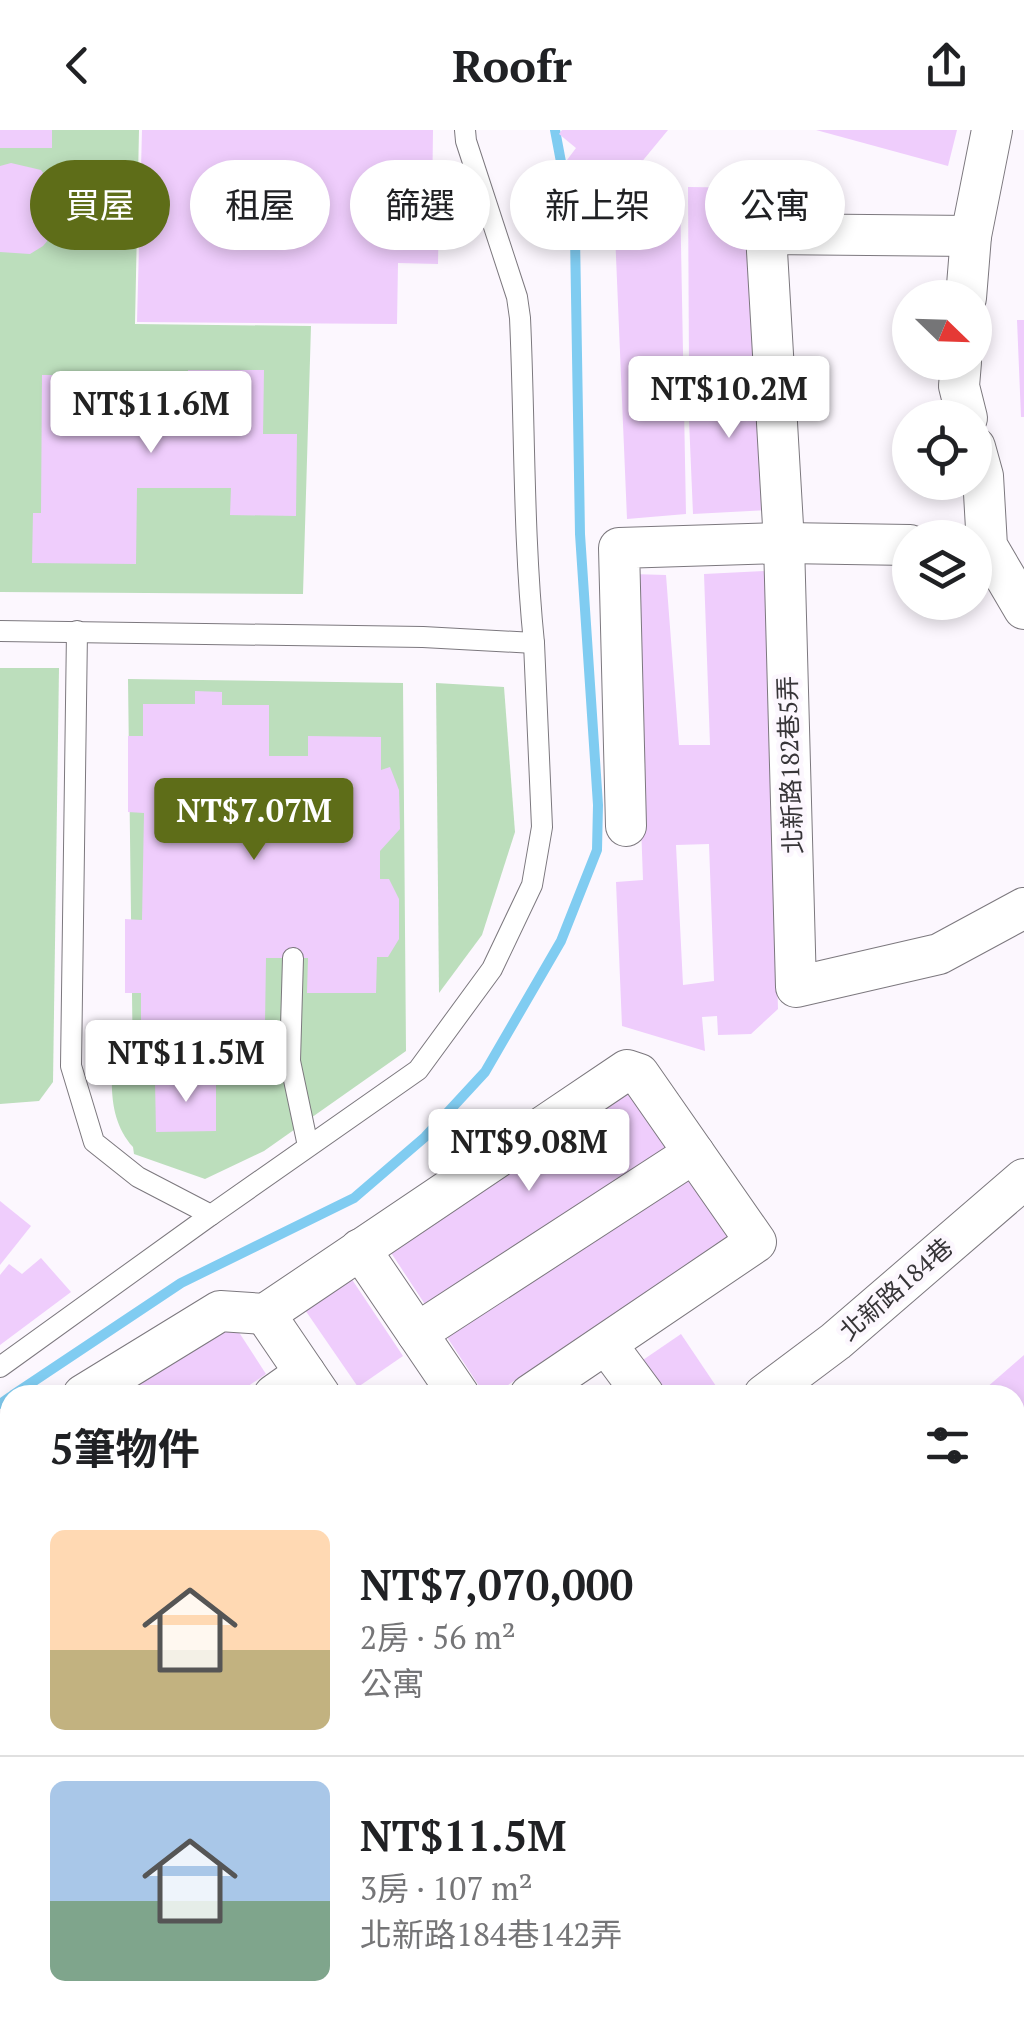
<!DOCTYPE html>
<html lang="zh-TW">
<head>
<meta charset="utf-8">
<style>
	:root { --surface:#fff; --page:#f6f6f6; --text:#202124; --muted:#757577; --line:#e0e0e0; --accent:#5e6d18 }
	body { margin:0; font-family:"PT Serif","Noto Sans TC",serif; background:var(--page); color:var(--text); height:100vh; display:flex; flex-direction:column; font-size:38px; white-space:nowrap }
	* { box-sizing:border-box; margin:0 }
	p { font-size:32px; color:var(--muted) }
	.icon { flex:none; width:55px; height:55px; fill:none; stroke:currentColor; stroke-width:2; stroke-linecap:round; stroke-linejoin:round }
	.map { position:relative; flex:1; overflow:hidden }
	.side { position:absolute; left:0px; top:1255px; width:1025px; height:640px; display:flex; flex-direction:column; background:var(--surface); border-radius:30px 30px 0 0; box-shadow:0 5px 15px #0003 }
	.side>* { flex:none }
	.guide { position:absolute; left:30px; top:30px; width:965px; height:90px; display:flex; gap:20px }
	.needle { width:65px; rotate:113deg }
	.tools { position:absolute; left:892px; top:150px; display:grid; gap:20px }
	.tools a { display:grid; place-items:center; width:100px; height:100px; border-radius:50%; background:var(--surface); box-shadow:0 5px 15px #0003; font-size:50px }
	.price { position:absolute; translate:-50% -85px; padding:0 22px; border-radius:10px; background:#fff; color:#222; font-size:32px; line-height:65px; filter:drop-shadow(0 2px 5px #0008) }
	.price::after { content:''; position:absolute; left:50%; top:60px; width:30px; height:22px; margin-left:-15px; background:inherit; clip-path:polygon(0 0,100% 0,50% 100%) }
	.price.selected { background:var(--accent); color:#fff }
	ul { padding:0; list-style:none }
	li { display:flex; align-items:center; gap:30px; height:250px; padding:0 50px }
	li+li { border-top:2px solid var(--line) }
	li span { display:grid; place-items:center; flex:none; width:280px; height:200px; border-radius:15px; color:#555 }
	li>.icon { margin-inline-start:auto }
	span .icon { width:120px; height:120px; fill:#fffc; stroke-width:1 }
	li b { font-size:42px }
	h2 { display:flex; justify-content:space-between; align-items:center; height:120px; padding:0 50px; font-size:42px }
	.tag { padding:0 35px; border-radius:45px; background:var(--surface); box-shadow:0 5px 15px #0003; font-size:35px; line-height:90px }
	.tag.selected { background:var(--accent); color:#fff }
	header { display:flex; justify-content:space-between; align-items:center; height:130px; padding:0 50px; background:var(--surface); font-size:45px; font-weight:700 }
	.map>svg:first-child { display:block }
	.green { fill:#bcdebc }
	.water { fill:#80ccf1 }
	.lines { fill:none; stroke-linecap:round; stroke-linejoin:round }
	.stream { stroke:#80ccf1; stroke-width:10 }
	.building { fill:#efcdfc; fill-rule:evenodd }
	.lane-casing { stroke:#7c787e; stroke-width:22 }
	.street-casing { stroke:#7c787e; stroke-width:42 }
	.lane { stroke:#fff; stroke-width:20 }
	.street { stroke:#fff; stroke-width:40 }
	.labels { text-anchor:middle; stroke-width:9; stroke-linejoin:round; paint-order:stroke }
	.street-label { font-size:25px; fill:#373538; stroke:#fcf7fe }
</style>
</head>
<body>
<header><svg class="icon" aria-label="back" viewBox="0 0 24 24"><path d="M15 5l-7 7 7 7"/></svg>Roofr<svg class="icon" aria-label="share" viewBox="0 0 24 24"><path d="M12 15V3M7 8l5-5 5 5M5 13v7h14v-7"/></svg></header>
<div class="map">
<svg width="1024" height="1895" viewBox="0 0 1024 1895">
	<rect width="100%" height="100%" fill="#fcf7fe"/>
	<!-- green -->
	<g class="green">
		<polygon points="0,0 139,0 135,194 311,196 303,464 0,462"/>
		<polygon points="0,538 59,538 53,952 39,971 0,974"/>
		<path d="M128 549 403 553 406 921 264 1021 205 1049 134 1024 133 1017C115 997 111 972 112 945L133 943Z"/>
		<polygon points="436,553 504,557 515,702 482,805 439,863"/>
		<polygon points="757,1885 919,1885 906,1895 765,1895"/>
	</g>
	<!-- water -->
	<polygon class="water" points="434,1885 512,1885 500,1895 442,1895"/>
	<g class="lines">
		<!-- stream -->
		<g class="stream">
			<polyline points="13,1265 181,1153 354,1068 425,1007 485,942 561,811 597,720 598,675 580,404 575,106 555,0"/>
			<polyline points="0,1274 10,1267"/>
		</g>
	</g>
	<!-- building -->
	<g class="building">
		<rect x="0" y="0" width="52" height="18"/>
		<polygon points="142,0 433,0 432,76 439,76 438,134 398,133 397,194 137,192"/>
		<polygon points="562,0 668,0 621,57 604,42 595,53 567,30 576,18 559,4"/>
		<polygon points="816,0 957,0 948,36"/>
		<polygon points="11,33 41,40 57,62 61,77 54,103 43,116 30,124 0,122 0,36"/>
		<polygon points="688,57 763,58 766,232 689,239"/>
		<polygon points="624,59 680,61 686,384 627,389 615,103 616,71 622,71"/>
		<polygon points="1017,190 1024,190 1024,287 1021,287"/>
		<polygon points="766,237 770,380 693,384 687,243"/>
		<polygon points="188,240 264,240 263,304 297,304 296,386 230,385 231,358 137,358 136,434 32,433 33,383 41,383 42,245 188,246"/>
		<path d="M766 441 778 879 751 904 718 905 717 886 702 887 705 921 622 896 616 752 643 750 632 444 666 445 679 615H710L704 444ZM709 714 714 851 683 855 676 715Z"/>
		<polygon points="195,561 222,562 222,575 269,575 269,626 308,626 308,606 381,607 381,640 390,637 399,660 400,699 380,721 380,749 389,749 399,769 399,809 388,827 377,827 376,863 307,863 308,828 266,828 265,894 226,894 225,909 198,909 198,894 141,893 141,863 125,863 125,789 142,790 144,683 128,682 128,606 143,606 143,574 195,574"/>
		<polygon points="216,949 216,1001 156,1002 155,950"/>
		<polygon points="629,949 673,1017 428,1179 384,1112"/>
		<polygon points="691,1040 733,1106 493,1265 485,1265 445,1204"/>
		<polygon points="0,1071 31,1096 0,1135"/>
		<polygon points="41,1128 71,1162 0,1215 0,1145 9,1134 22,1144"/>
		<polygon points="349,1145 403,1226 358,1257 303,1177"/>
		<polygon points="231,1190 266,1244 235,1265 117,1265"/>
		<polygon points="681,1204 718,1259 709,1265 662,1265 640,1232"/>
		<polygon points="1024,1225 1024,1317 1015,1325 1015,1265 978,1265"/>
		<polygon points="10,1335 10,1404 0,1389 0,1341"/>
		<polygon points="10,1524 10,1597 0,1582 0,1531"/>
		<polygon points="10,1694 10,1841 0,1857 0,1710"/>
		<polygon points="247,1885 294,1885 326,1894 328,1885 347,1887 344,1895 244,1895"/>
	</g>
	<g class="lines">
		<defs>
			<g id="lane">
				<path d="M0 501 423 507 534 513C523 405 525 296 520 188L517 167 466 11 465 0"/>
				<polyline points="77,501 71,936 94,1012 138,1047 211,1085 418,940 492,839 532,755 542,697 534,513"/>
				<polyline points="293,828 290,931 308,1016"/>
				<polyline points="0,1237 211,1085"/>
			</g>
			<g id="street">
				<polyline points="971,106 766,104 784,413 796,857 939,824 1024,778"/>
				<polyline points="966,168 971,106 992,0"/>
				<polyline points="961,232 959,256 967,288"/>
				<polyline points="975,317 983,346 987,416 1024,479"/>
				<polyline points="626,696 619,418 784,413 910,415"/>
				<polyline points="360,1119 459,1265"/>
				<polyline points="265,1184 320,1265"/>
				<polyline points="417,1203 694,1023"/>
				<polyline points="607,1215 644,1265"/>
				<polyline points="83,1265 220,1181 265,1184 627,940 639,944 756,1112 530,1265"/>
				<polyline points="274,1265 305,1243"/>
				<polyline points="764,1265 836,1211 1024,1049"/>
				<polyline points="0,1316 10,1310"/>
				<polyline points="1015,1399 1024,1392"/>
				<polyline points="0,1424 10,1439"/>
				<polyline points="1015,1503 1024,1496"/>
				<polyline points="1015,1588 1024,1599"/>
				<polyline points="1015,1755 1024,1766"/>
				<polyline points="1015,1846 1024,1839"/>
				<polyline points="84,1885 119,1895"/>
				<polyline points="738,1885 746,1895"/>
				<polyline points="3,1895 11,1885"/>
				<polyline points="210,1895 212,1885"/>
				<polyline points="407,1895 407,1885"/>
				<polyline points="672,1895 686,1885"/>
				<polyline points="950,1895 963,1885"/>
			</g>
		</defs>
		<!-- lane casing -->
		<use href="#lane" class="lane-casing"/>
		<!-- street casing -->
		<use href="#street" class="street-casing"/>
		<!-- lane -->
		<use href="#lane" class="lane"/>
		<!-- street -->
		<use href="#street" class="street"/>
	</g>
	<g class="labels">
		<!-- street labels -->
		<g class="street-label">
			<text transform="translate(790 635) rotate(-92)" y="9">北新路182巷5弄</text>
			<text transform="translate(896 1159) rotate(-41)" y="9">北新路184巷</text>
		</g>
	</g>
</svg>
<div class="tools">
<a><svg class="needle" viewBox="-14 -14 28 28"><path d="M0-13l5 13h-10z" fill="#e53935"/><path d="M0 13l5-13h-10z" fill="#757577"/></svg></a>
<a><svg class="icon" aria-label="locate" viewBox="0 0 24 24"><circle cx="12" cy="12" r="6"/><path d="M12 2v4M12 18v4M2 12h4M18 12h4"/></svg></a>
<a><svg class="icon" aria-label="layers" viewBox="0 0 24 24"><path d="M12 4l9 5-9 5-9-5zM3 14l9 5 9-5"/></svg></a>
</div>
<b class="price" style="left:729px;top:311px">NT$10.2M</b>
<b class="price" style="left:151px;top:326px">NT$11.6M</b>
<b class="price selected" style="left:254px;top:733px">NT$7.07M</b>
<b class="price" style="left:186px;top:975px">NT$11.5M</b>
<b class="price" style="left:529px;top:1064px">NT$9.08M</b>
<div class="guide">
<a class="tag selected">買屋</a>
<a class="tag">租屋</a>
<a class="tag">篩選</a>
<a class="tag">新上架</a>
<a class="tag">公寓</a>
</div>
<section class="side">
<h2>5筆物件<svg class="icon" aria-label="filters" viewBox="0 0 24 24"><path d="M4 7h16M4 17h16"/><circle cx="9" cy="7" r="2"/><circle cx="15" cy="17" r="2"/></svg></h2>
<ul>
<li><span style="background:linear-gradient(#ffd9b3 60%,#c2b280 0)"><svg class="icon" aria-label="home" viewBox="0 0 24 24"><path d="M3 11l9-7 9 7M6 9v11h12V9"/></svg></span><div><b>NT$7,070,000</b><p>2房 · 56 m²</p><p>公寓</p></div></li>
<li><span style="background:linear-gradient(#a9c7e8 60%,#7fa58c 0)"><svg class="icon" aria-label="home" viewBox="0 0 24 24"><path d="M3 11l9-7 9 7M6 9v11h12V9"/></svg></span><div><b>NT$11.5M</b><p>3房 · 107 m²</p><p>北新路184巷142弄</p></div></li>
</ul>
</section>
</div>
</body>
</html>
